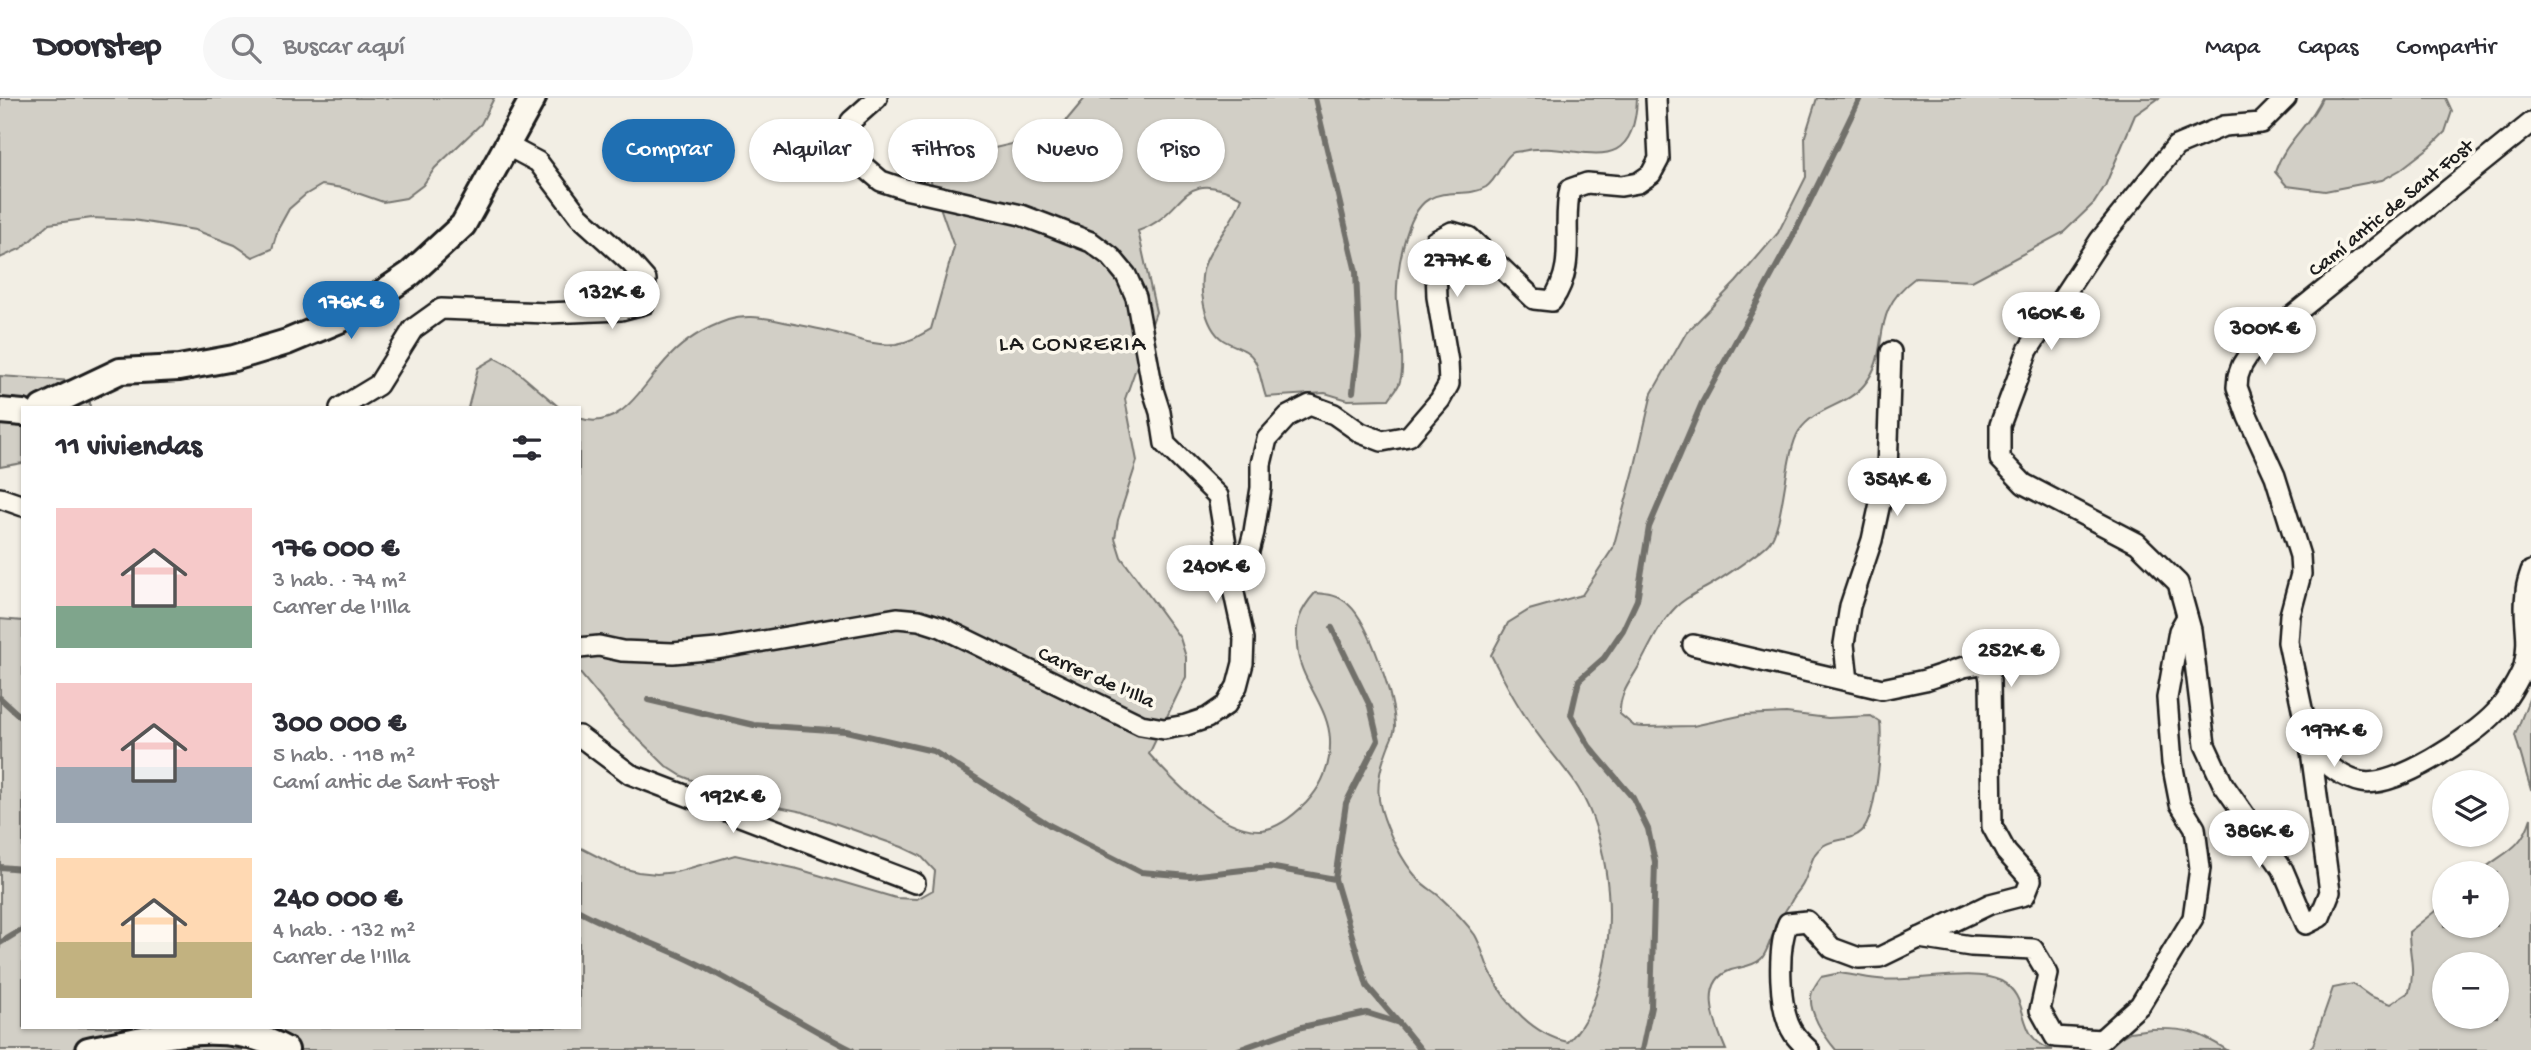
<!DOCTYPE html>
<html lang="es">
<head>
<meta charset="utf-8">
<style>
	:root { --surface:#fff; --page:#f7f7f7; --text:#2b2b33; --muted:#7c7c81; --line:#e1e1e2; --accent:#1f6fb2 }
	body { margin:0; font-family:"Gochi Hand",sans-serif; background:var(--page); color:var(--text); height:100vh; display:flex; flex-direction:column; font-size:26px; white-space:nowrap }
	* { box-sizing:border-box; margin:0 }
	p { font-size:23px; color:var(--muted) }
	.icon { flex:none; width:38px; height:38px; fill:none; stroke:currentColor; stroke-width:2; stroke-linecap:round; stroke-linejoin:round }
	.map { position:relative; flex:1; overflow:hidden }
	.sheet { position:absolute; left:21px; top:308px; width:560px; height:623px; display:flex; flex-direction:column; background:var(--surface); border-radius:0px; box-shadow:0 2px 5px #0004 }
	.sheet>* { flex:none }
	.top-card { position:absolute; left:602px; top:21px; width:665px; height:63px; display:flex; gap:14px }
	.controls { position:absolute; left:2432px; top:672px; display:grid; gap:14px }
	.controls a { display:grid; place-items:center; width:77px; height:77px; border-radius:50%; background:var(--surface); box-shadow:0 2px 5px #0004; font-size:35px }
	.price { position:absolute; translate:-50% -60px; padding:0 16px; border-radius:24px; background:#fff; color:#222; font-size:23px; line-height:46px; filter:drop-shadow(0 2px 4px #0008) }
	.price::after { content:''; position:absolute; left:50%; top:42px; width:21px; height:16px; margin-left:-10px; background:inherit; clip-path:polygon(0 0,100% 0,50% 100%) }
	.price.active { background:var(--accent); color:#fff }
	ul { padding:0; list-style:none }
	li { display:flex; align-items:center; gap:21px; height:175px; padding:0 35px }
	li span { display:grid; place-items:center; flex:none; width:196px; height:140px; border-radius:0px; color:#555 }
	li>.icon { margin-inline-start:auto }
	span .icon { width:84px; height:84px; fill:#fffc; stroke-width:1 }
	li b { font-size:30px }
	h2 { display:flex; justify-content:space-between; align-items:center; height:84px; padding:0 35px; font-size:30px }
	.pill { padding:0 24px; border-radius:32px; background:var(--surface); box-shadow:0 2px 5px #0004; font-size:24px; line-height:63px }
	.pill.active { background:var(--accent); color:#fff }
	header { display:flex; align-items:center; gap:42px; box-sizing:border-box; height:98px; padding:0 35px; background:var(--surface); border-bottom:2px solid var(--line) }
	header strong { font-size:33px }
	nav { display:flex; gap:38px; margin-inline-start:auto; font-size:24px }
	.search { width:490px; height:63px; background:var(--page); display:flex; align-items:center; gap:18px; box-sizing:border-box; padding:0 24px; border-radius:38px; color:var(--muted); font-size:26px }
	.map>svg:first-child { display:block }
	.green { fill:#d2cfc6; stroke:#777671; stroke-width:2; fill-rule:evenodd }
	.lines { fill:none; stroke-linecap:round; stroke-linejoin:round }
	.stream { stroke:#716f6b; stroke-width:6 }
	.minor-casing { stroke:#1c1c1c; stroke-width:24 }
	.tertiary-casing { stroke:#1c1c1c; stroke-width:30 }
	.minor { stroke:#fbf7ec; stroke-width:19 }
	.tertiary { stroke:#fbf7ec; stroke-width:24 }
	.labels { text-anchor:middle; stroke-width:7; stroke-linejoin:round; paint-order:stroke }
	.street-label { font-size:21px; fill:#1c1c1c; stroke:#fbf7ec }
	.neighbourhood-label { font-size:23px; letter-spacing:2px; fill:#1c1c1c; stroke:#fbf7ec }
</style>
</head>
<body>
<header>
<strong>Doorstep</strong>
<div class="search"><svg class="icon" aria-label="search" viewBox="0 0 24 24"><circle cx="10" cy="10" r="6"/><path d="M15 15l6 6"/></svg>Buscar aquí</div>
<nav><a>Mapa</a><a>Capas</a><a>Compartir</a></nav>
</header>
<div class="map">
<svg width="2531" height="952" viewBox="0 0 2531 952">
	<rect width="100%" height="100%" fill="#f2eee4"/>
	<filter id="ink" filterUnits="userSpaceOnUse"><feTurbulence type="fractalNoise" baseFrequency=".0143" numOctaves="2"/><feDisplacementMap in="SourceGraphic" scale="14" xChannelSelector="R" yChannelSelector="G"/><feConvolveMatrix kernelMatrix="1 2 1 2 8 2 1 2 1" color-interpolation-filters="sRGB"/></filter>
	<g filter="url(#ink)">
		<!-- green -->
		<g class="green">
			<polygon points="0,0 494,0 481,26 435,70 423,87 406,100 383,104 343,90 322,87 305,97 289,111 278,131 272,151 253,159 235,147 195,132 133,122 92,120 49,126 22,150 0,160"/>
			<path d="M1085 0H1637C1634 90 1573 40 1522 53 1519 54 1515 53 1512 55 1501 63 1498 81 1486 89 1469 99 1446 91 1429 101 1405 114 1395 179 1397 204 1398 223 1406 267 1400 283 1399 289 1392 296 1389 301L1348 302 1325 295 1266 299C1262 288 1260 273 1255 263 1248 250 1234 249 1223 242 1204 229 1197 187 1205 166 1214 142 1232 127 1242 100 1178 67 1189 115 1138 133L1156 214 1125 301 1137 363 1118 422 1115 440 1121 459 1180 540 1186 559V579L1149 656C1174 684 1221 734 1261 732 1278 731 1295 716 1306 705 1323 687 1331 667 1330 642 1329 608 1299 582 1297 548 1295 525 1300 512 1315 495 1328 496 1339 497 1349 507 1370 526 1395 602 1395 629 1394 637 1390 643 1388 649 1380 669 1375 691 1381 711 1388 735 1402 763 1418 781 1424 788 1432 792 1439 798 1452 810 1465 823 1475 837 1482 849 1485 864 1491 876 1506 907 1534 937 1568 944 1590 922 1599 892 1605 862 1615 807 1606 729 1573 682 1556 659 1537 638 1522 613 1510 595 1501 576 1491 557L1508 525 1529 512 1582 497 1613 450 1634 372 1652 295 1686 235 1736 184 1778 135 1806 79 1805 38 1817 0H2159L2135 17 2105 88 2094 105 2064 134 1972 183 1915 180C1866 216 1893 253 1864 287 1847 308 1815 309 1799 333 1784 357 1785 428 1768 446 1758 456 1720 482 1707 489 1696 495 1685 500 1676 509 1659 526 1650 548 1639 568 1630 584 1619 596 1620 616L1634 628 1644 629 1693 628 1744 617 1786 615 1828 620 1871 618 1880 624C1883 643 1876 720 1862 733 1849 746 1828 737 1815 756 1810 765 1808 777 1803 786 1800 792 1794 797 1791 804 1784 814 1778 825 1773 837 1769 844 1767 855 1761 861 1754 868 1741 869 1731 872 1697 884 1716 929 1726 952H0V521L23 523V929H579V749L618 769 638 774 657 776 676 774 735 757 798 771 896 800 917 801 933 792 935 773 921 758 902 749 803 714 739 701 682 678 666 668 617 620 579 574V320C622 335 644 284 669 259 686 241 705 230 728 222 744 217 759 219 775 222 793 226 811 229 828 233 850 238 873 249 896 246 909 244 919 238 931 231L954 149 925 66 1055 36Z"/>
			<path d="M2322 0H2446L2452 13 2445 34 2431 48 2400 72 2382 82 2325 93 2287 88 2275 74C2286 41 2309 29 2322 0Z"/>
			<polygon points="495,260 512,269 560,310 468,310 478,270"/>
			<polygon points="0,278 73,283 89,294 90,310 23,310 23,365 0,369"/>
			<polygon points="2531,596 2531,692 2515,637"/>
			<path d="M2531 720V952H2308L2313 947 2333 890 2353 886 2370 898 2391 906 2409 894C2416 870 2409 858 2409 834L2445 805V828H2497V775H2479C2502 754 2521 753 2531 720ZM2497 866V919H2445V866Z"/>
			<path d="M1840 875C1853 877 1865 880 1878 881 1910 885 1974 869 2001 883 2033 900 2013 940 2053 952H1836C1825 939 1806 912 1812 894 1814 889 1818 883 1821 879Z"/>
			<path d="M2151 931C2186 930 2197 933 2227 952H2099L2130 934Z"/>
		</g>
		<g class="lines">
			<!-- stream -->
			<g class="stream">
				<polyline points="1315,0 1356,174 1359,240 1353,294"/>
				<polyline points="1332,530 1370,608 1378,642 1346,705 1335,781"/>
				<polyline points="0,600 23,621"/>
				<polyline points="648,602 754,627 846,633 933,653 1051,728 1141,774 1190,778 1269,769 1335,781 1367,888 1399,925"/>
				<polyline points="0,769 23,771"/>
				<path d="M579 813C619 835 662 847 702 868 753 894 800 926 852 952"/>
				<polyline points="0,845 23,831"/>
				<polyline points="1238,952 1302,929 1367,915 1399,925 1421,952"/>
				<polyline points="1642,952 1651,909 1655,764 1648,731 1633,700 1589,648 1571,617 1579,582 1604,560 1623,532 1637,502 1649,429 1702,305 1791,142 1860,0"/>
			</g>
			<defs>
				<g id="minor">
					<polyline points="2286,0 2261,25 2224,28 2176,48 2100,142 2028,252 2000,327 2000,361 2024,386 2137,445 2178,485 2191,532 2205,647 2223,686 2283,772 2306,826 2320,819 2330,794 2311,653 2288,544 2290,517 2301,476 2300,458 2275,378 2248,319 2237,289 2238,278 2242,267 2249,256 2271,235 2531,25"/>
					<polyline points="340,310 378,287 413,231 441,211 547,215 621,212 644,206 646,182 631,165 579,118 538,64 508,48"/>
					<polyline points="0,400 23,408"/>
					<path d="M1230 471 1248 457 1254 434 1261 390V366L1267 341 1288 318 1310 307 1334 316 1361 335 1382 343 1409 338 1440 302 1449 286 1448 264 1437 199 1435 143 1452 134 1469 139 1534 201 1552 203C1578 165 1561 131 1570 91L1587 85 1621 88 1638 85 1651 76 1659 61 1656 0"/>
					<polyline points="1693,547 1882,591 1925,582 1964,569 1987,565 1990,582 1992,728 2006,754 2031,782 2025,797 1990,806 1919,840"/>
					<polyline points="579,550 599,548 622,553 673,555 717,551 897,520 919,522 941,529 1141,627 1164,631 1186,627 1207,620 1226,607 1237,588 1243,565 1244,541 1234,495 1218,398 1165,346 1160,314 1153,292 1136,199 1126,177 1111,159 1091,144 1045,126 1021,117 905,91 881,83 861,66 847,47 851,23 877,0"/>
					<polyline points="1848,583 1844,546 1850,508 1872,442 1887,373 1891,254"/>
					<polyline points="579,638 630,676 915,785"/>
					<path d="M2311 653C2326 665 2341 680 2361 684 2395 691 2473 639 2496 614 2506 603 2519 582 2524 568 2531 538 2522 522 2526 494 2526 487 2529 480 2531 473"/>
					<path d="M1809 952C1804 947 1798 942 1794 936 1778 913 1777 850 1788 825L1807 823 1832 850 1859 860 1880 859 1919 840 1971 848 2033 851 2048 876 2040 912 2055 939 2101 942 2140 907 2193 820 2200 770 2195 730 2180 706 2172 665 2167 600 2179 533 2187 519"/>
				</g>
				<g id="tertiary">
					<polyline points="42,310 120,273 179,270 234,260 287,244 347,219 410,176 463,127 533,0"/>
					<polyline points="0,313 23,315"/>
					<path d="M88 952C151 940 227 918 286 952"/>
				</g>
			</defs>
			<!-- minor casing -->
			<use href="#minor" class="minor-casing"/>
			<!-- tertiary casing -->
			<use href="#tertiary" class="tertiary-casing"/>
			<!-- minor -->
			<use href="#minor" class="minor"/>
			<!-- tertiary -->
			<use href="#tertiary" class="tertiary"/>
		</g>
	</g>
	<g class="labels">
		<!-- street labels -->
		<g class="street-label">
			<text transform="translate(2390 109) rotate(-39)" y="7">Camí antic de Sant Fost</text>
			<text transform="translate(1097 578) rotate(24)" y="7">Carrer de l'Illa</text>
		</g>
		<!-- neighbourhood labels -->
		<g class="neighbourhood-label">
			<text x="1073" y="252">LA CONRERIA</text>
		</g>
	</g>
</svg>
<div class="controls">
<a><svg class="icon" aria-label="layers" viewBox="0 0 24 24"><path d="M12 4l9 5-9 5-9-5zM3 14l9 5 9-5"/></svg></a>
<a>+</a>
<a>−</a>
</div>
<b class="price" style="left:1457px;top:201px">277K €</b>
<b class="price" style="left:612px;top:233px">132K €</b>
<b class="price active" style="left:351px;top:243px">176K €</b>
<b class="price" style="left:2051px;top:254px">160K €</b>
<b class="price" style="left:2265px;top:269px">300K €</b>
<b class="price" style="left:1897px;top:420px">354K €</b>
<b class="price" style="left:1216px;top:507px">240K €</b>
<b class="price" style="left:2011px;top:591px">252K €</b>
<b class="price" style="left:2334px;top:671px">197K €</b>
<b class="price" style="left:733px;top:737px">192K €</b>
<b class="price" style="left:2259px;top:772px">386K €</b>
<div class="top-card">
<a class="pill active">Comprar</a>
<a class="pill">Alquilar</a>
<a class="pill">Filtros</a>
<a class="pill">Nuevo</a>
<a class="pill">Piso</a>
</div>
<section class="sheet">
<h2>11 viviendas<svg class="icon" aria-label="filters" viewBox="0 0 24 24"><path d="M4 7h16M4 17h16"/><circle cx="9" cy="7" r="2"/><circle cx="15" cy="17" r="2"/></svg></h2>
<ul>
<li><span style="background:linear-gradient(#f6c9c9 70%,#7fa58c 0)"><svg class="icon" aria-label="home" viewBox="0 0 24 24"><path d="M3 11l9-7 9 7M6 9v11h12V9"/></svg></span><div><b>176 000 €</b><p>3 hab. · 74 m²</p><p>Carrer de l'Illa</p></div></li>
<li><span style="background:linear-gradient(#f6c9c9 60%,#9aa5b1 0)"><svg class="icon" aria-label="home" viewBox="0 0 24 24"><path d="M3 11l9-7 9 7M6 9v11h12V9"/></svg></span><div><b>300 000 €</b><p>5 hab. · 118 m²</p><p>Camí antic de Sant Fost</p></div></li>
<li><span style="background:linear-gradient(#ffd9b3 60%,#c2b280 0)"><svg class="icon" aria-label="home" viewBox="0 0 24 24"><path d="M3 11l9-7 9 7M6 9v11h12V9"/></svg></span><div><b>240 000 €</b><p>4 hab. · 132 m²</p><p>Carrer de l'Illa</p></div></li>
</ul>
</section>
</div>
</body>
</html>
